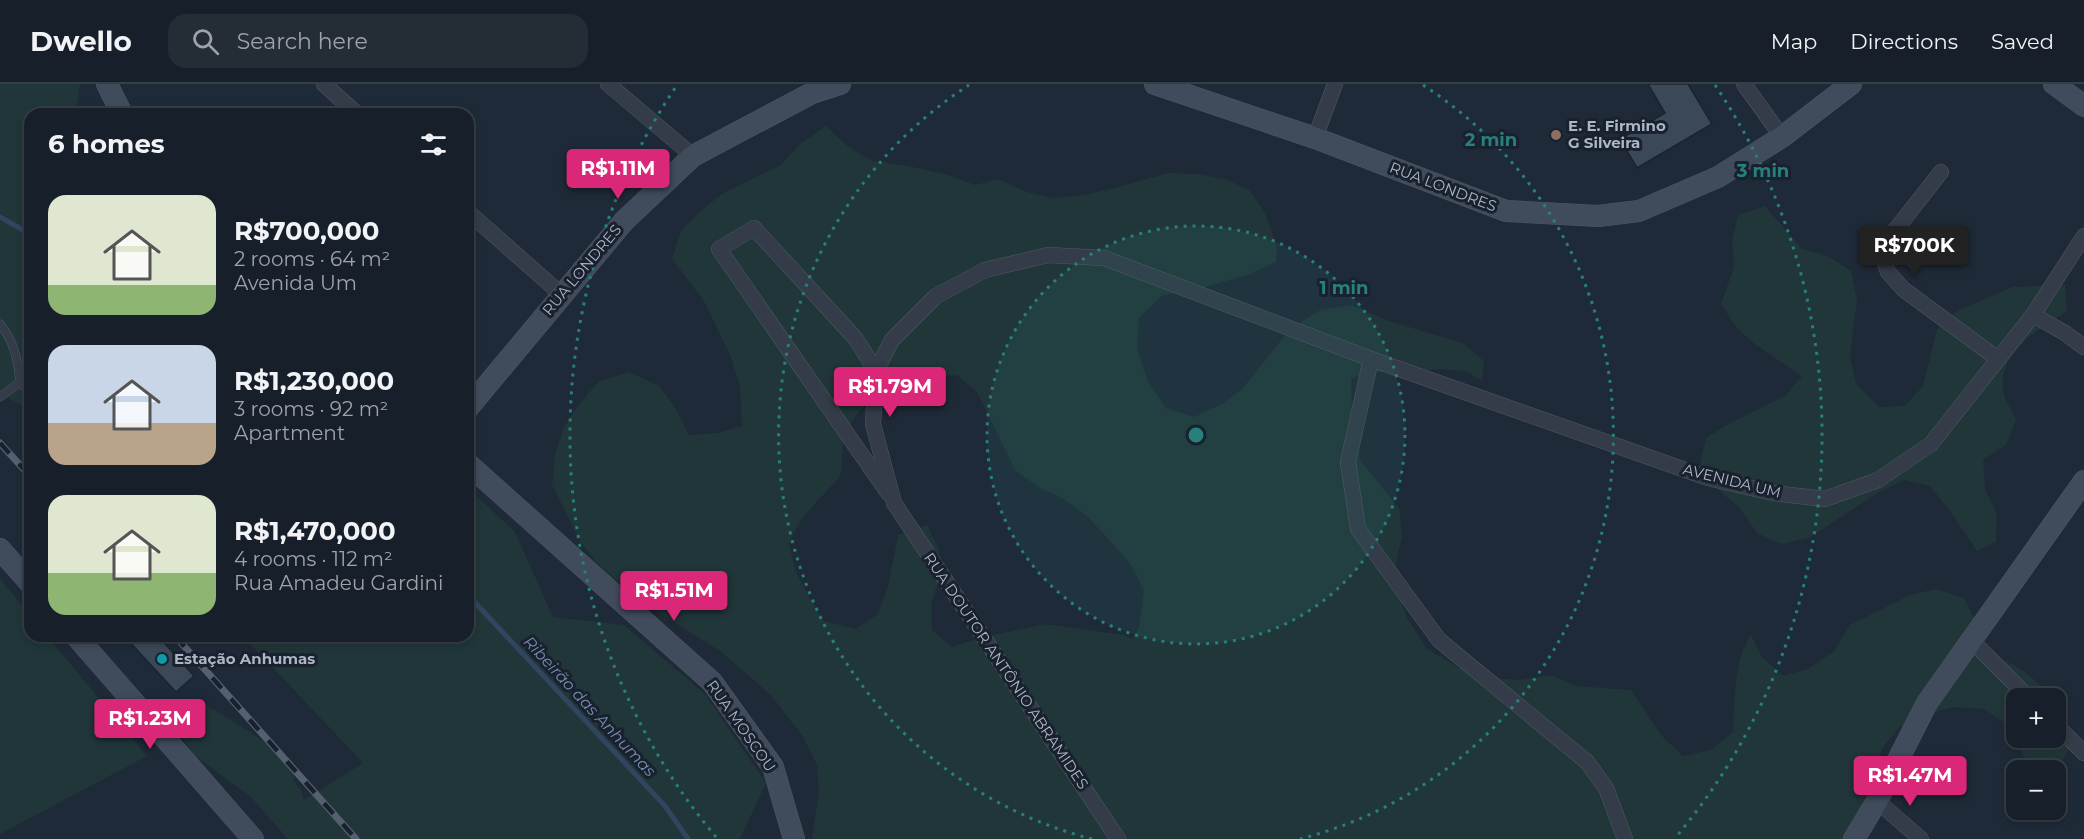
<!DOCTYPE html>
<html lang="en">
<head>
<meta charset="utf-8">
<style>
	:root { --surface:#17202a; --page:#242d36; --text:#f1f3f6; --muted:#9ea3a8; --line:#363e47; --accent:#db2777 }
	body { margin:0; font-family:Montserrat,sans-serif; background:var(--page); color:var(--text); height:100vh; display:flex; flex-direction:column; font-size:22px; white-space:nowrap }
	* { box-sizing:border-box; margin:0 }
	p { font-size:20px; color:var(--muted) }
	.icon { flex:none; width:33px; height:33px; fill:none; stroke:currentColor; stroke-width:2; stroke-linecap:round; stroke-linejoin:round }
	.map { position:relative; flex:1; overflow:hidden }
	.details { position:absolute; left:24px; top:24px; width:450px; height:534px; display:flex; flex-direction:column; background:var(--surface); border-radius:18px; box-shadow:0 3px 9px #0003,0 0 0 2px var(--line) }
	.details>* { flex:none }
	.fabs { position:absolute; left:2006px; top:604px; display:grid; gap:12px }
	.fabs a { display:grid; place-items:center; width:60px; height:60px; border-radius:12px; background:var(--surface); box-shadow:0 3px 9px #0003,0 0 0 2px var(--line); font-size:30px }
	.price { position:absolute; translate:-50% -51px; padding:0 14px; border-radius:6px; background:var(--accent); color:#fff; font-size:20px; line-height:39px; filter:drop-shadow(0 2px 3px #0008) }
	.price::after { content:''; position:absolute; left:50%; top:36px; width:18px; height:14px; margin-left:-9px; background:inherit; clip-path:polygon(0 0,100% 0,50% 100%) }
	.price.active { background:#222; color:#fff }
	ul { padding:0; list-style:none }
	li { display:flex; align-items:center; gap:18px; height:150px; padding:0 24px }
	li span { display:grid; place-items:center; flex:none; width:168px; height:120px; border-radius:18px; color:#555 }
	li>.icon { margin-inline-start:auto }
	span .icon { width:72px; height:72px; fill:#fffc; stroke-width:1 }
	li b { font-size:26px }
	h2 { display:flex; justify-content:space-between; align-items:center; height:72px; padding:0 24px; font-size:26px }
	header { display:flex; align-items:center; gap:36px; box-sizing:border-box; height:84px; padding:0 30px; background:var(--surface); border-bottom:2px solid var(--line) }
	header strong { font-size:28px }
	nav { display:flex; gap:33px; margin-inline-start:auto; font-size:21px }
	.search { width:420px; height:54px; background:var(--page); display:flex; align-items:center; gap:15px; box-sizing:border-box; padding:0 21px; border-radius:18px; color:var(--muted); font-size:22px }
	.map>svg:first-child { display:block }
	.green { fill:#213639; fill-rule:evenodd }
	.lines { fill:none; stroke-linecap:round; stroke-linejoin:round }
	.stream { stroke:#324560; stroke-width:5 }
	.building { fill:#3b4858; stroke:#1a232f; stroke-width:1.5 }
	.lane-casing { stroke:#505966; stroke-width:9 }
	.street-casing { stroke:#505966; stroke-width:16 }
	.secondary-casing { stroke:#505966; stroke-width:22 }
	.lane { stroke:#333c48; stroke-width:8 }
	.street { stroke:#333c48; stroke-width:15 }
	.secondary { stroke:#404b5c; stroke-width:21 }
	.rail-casing { stroke:#546070; stroke-width:7 }
	.rail { stroke:#18212d; stroke-width:4.5; stroke-dasharray:14; stroke-linecap:butt }
	.ring { fill:none; stroke:#27807b; stroke-width:3; stroke-dasharray:3 6 }
	.education-dot { fill:#8d6e63; stroke:#18212d; stroke-width:2 }
	.culture-dot { fill:#0f9aa8; stroke:#18212d; stroke-width:2 }
	.labels { text-anchor:middle; stroke-width:6; stroke-linejoin:round; paint-order:stroke }
	.poi-label { font-size:15px; font-weight:bold; fill:#adb6c5; stroke:#18212d; text-anchor:start }
	.street-label { font-size:15px; fill:#adb6c5; stroke:#18212d }
	.water-label { font-size:16px; font-style:italic; fill:#748daf; stroke:#18212d }
	.centre { fill:#27807b; stroke:#18212d; stroke-width:3 }
	.ring-label { font-size:18px; text-anchor:middle; font-weight:bold; fill:#27807b; stroke:#18212d; stroke-width:6; stroke-linejoin:round; paint-order:stroke }
</style>
</head>
<body>
<header>
<strong>Dwello</strong>
<div class="search"><svg class="icon" aria-label="search" viewBox="0 0 24 24"><circle cx="10" cy="10" r="6"/><path d="M15 15l6 6"/></svg>Search here</div>
<nav><a>Map</a><a>Directions</a><a>Saved</a></nav>
</header>
<div class="map">
<svg width="2084" height="755" viewBox="0 0 2084 755">
	<rect width="100%" height="100%" fill="#1f2a38"/>
	<!-- green -->
	<g class="green">
		<polygon points="0,0 80,0 76,30 30,30 30,326 0,309"/>
		<path d="M826 42 846 61 872 77 908 82 948 91 975 101 998 95 1027 108 1053 114 1083 111 1111 105 1168 89 1196 90 1225 95 1249 106 1265 129 1277 162 1276 178 1250 190 1195 206 1163 211 1139 234 1137 264 1148 298 1166 324 1194 333 1222 320 1243 304 1289 246 1320 226 1352 221 1389 237 1463 259 1484 277 1482 297 1466 287 1439 285 1409 288H1378L1351 294 1352 343 1361 377 1399 424 1402 453 1396 479 1397 505 1406 532 1426 564 1458 583 1491 594 1519 596 1551 591 1576 602 1631 606 1662 652 1683 672 1711 666 1733 648C1735 617 1733 578 1751 551L1762 573 1783 592 1808 585 1834 567 1850 541 1910 511 1936 505 1964 514 1978 542 1984 568C2016 581 2030 587 2051 615H2016V654H2055V620L2074 656 2055 688 2025 674 2009 642 1984 625 1954 623 1928 630 1900 643 1882 664 1875 696 1872 726 1865 755H812L819 708 817 681 803 653 771 611 720 567 637 515 596 478 580 457 552 401 555 371 564 343 581 318 599 297 629 288 659 302 675 323 689 351 717 349 742 342 740 303 731 273 704 217 672 175 681 147 700 127 725 108 781 81 800 60ZM957 291 977 308 1015 386 1040 404 1064 415 1089 434 1130 479 1144 507 1139 544 1132 555 1124 551 1045 540 979 554 952 563 932 546 931 520 940 492 939 466 927 441 898 451 888 502 878 530 855 545 824 537 808 511 795 486 789 459C794 449 798 439 805 431 812 421 838 398 841 389 843 381 841 371 843 362 856 305 907 296 957 291Z"/>
		<path d="M1765 122 1802 165 1828 172 1851 187 1857 215 1850 272 1856 300 1879 323 1905 322 1923 302 1937 245 1959 226 2013 203 2065 201 2067 227C2037 246 1995 269 2004 311 2006 319 2013 328 2016 336L2006 361 1983 376 1985 405 1997 430 1996 458 1977 467 1948 424 1930 402 1904 396 1879 408 1809 454 1781 460 1757 449 1741 425 1721 408 1700 381 1706 354 1730 339 1785 312 1802 292 1756 261 1736 243 1721 220 1734 183 1732 157 1738 131Z"/>
		<polygon points="468,404 515,448 553,533 624,541 705,610 766,699 740,755 288,755 250,712 194,671 179,649 201,618 247,646 293,678 294,697 301,706 304,716 363,679 243,552 468,552"/>
		<polygon points="0,495 30,531 30,552 47,552 147,672 0,750"/>
	</g>
	<g class="lines">
		<!-- stream -->
		<g class="stream">
			<polyline points="0,133 30,150"/>
			<polyline points="468,511 665,722 688,755"/>
		</g>
	</g>
	<!-- building -->
	<g class="building">
		<polygon points="1648,0 1688,0 1712,40 1637,84 1620,55 1665,29"/>
		<polygon points="124,552 158,552 194,592 176,608"/>
	</g>
	<g class="lines">
		<defs>
			<g id="lane">
				<path d="M0 240C14 257 18 276 20 298"/>
				<polyline points="0,313 20,298 30,308"/>
			</g>
			<g id="street">
				<polyline points="324,0 357,30"/>
				<polyline points="608,0 693,72"/>
				<polyline points="1744,0 1782,53"/>
				<polyline points="1315,54 1335,0"/>
				<polyline points="1941,88 1893,149 1883,174 1888,188 1903,205 1998,275"/>
				<polyline points="468,128 561,210"/>
				<polyline points="2033,231 2065,249 2084,263"/>
				<polyline points="1371,275 1348,378 1358,445 1439,556 1587,678 1606,704 1625,755"/>
				<polyline points="876,287 856,255 754,144 719,165 888,409"/>
				<polyline points="1972,557 2030,615"/>
				<polyline points="2055,640 2084,669"/>
				<polyline points="1877,717 1921,755"/>
				<polyline points="1118,755 894,419 873,340 876,287 892,256 936,212 985,186 1048,171 1104,174 1371,275 1708,394 1773,409 1825,415 1878,396 1931,360 2033,231 2084,152"/>
			</g>
			<g id="secondary">
				<polyline points="107,0 122,30"/>
				<polyline points="1155,0 1315,54 1506,127 1598,132 1639,127 1718,93 1782,53 1851,0"/>
				<polyline points="2054,0 2084,22"/>
				<polyline points="468,324 624,137 693,72 812,9 840,0"/>
				<polyline points="468,380 712,598 773,683 794,755"/>
				<polyline points="0,465 30,499"/>
				<polyline points="76,552 253,755"/>
				<polyline points="1854,755 1877,717 1927,619 2084,397"/>
			</g>
		</defs>
		<!-- lane casing -->
		<use href="#lane" class="lane-casing"/>
		<!-- street casing -->
		<use href="#street" class="street-casing"/>
		<!-- secondary casing -->
		<use href="#secondary" class="secondary-casing"/>
		<!-- lane -->
		<use href="#lane" class="lane"/>
		<!-- street -->
		<use href="#street" class="street"/>
		<!-- secondary -->
		<use href="#secondary" class="secondary"/>
		<defs>
			<g id="rail">
				<polyline points="0,359 30,392"/>
				<polyline points="175,552 356,755"/>
			</g>
		</defs>
		<!-- rail casing -->
		<use href="#rail" class="rail-casing"/>
		<!-- rail -->
		<use href="#rail" class="rail"/>
	</g>
	<!-- distance rings -->
	<circle cx="1196" cy="351" r="209" fill="#27807b" fill-opacity=".12"/>
	<g class="ring">
		<circle cx="1196" cy="351" r="209"/>
		<path d="M1092 755A417 417 0 0 1 969 1M1423 1A417 417 0 0 1 1300 755"/>
		<path d="M716 753A626 626 0 0 1 677 1M1715 1A626 626 0 0 1 1676 753"/>
	</g>
	<!-- markers -->
	<circle class="education-dot" cx="1556" cy="51" r="6"/>
	<circle class="culture-dot" cx="162" cy="575" r="6"/>
	<g class="labels">
		<!-- poi labels -->
		<g class="poi-label">
			<text x="1568" y="47">E. E. Firmino<tspan x="1568" dy="17">G Silveira</tspan></text>
			<text x="174" y="580">Estação Anhumas</text>
		</g>
		<!-- street labels -->
		<g class="street-label">
			<text transform="translate(1443 103) rotate(21)" y="5">RUA LONDRES</text>
			<text transform="translate(582 186) rotate(-50)" y="5">RUA LONDRES</text>
			<text transform="translate(1732 397) rotate(14)" y="5">AVENIDA UM</text>
			<text transform="translate(1006 587) rotate(56)" y="5">RUA DOUTOR ANTÔNIO ABRAMIDES</text>
			<text transform="translate(741 642) rotate(55)" y="5">RUA MOSCOU</text>
		</g>
		<!-- water labels -->
		<g class="water-label">
			<text transform="translate(590 622) rotate(47)" y="6">Ribeirão das Anhumas</text>
		</g>
	</g>
	<circle cx="1196" cy="351" r="9" class="centre"/>
	<g class="ring-label">
		<text x="1491" y="62">2 min</text>
		<text x="1763" y="93">3 min</text>
		<text x="1344" y="210">1 min</text>
	</g>
</svg>
<div class="fabs">
<a>+</a>
<a>−</a>
</div>
<b class="price" style="left:618px;top:116px">R$1.11M</b>
<b class="price active" style="left:1914px;top:193px">R$700K</b>
<b class="price" style="left:890px;top:334px">R$1.79M</b>
<b class="price" style="left:674px;top:538px">R$1.51M</b>
<b class="price" style="left:150px;top:666px">R$1.23M</b>
<b class="price" style="left:1910px;top:723px">R$1.47M</b>
<section class="details">
<h2>6 homes<svg class="icon" aria-label="filters" viewBox="0 0 24 24"><path d="M4 7h16M4 17h16"/><circle cx="9" cy="7" r="2"/><circle cx="15" cy="17" r="2"/></svg></h2>
<ul>
<li><span style="background:linear-gradient(#dfe7d0 75%,#8fb573 0)"><svg class="icon" aria-label="home" viewBox="0 0 24 24"><path d="M3 11l9-7 9 7M6 9v11h12V9"/></svg></span><div><b>R$700,000</b><p>2 rooms · 64 m²</p><p>Avenida Um</p></div></li>
<li><span style="background:linear-gradient(#c9d6e8 65%,#b9a48a 0)"><svg class="icon" aria-label="home" viewBox="0 0 24 24"><path d="M3 11l9-7 9 7M6 9v11h12V9"/></svg></span><div><b>R$1,230,000</b><p>3 rooms · 92 m²</p><p>Apartment</p></div></li>
<li><span style="background:linear-gradient(#dfe7d0 65%,#8fb573 0)"><svg class="icon" aria-label="home" viewBox="0 0 24 24"><path d="M3 11l9-7 9 7M6 9v11h12V9"/></svg></span><div><b>R$1,470,000</b><p>4 rooms · 112 m²</p><p>Rua Amadeu Gardini</p></div></li>
</ul>
</section>
</div>
</body>
</html>
